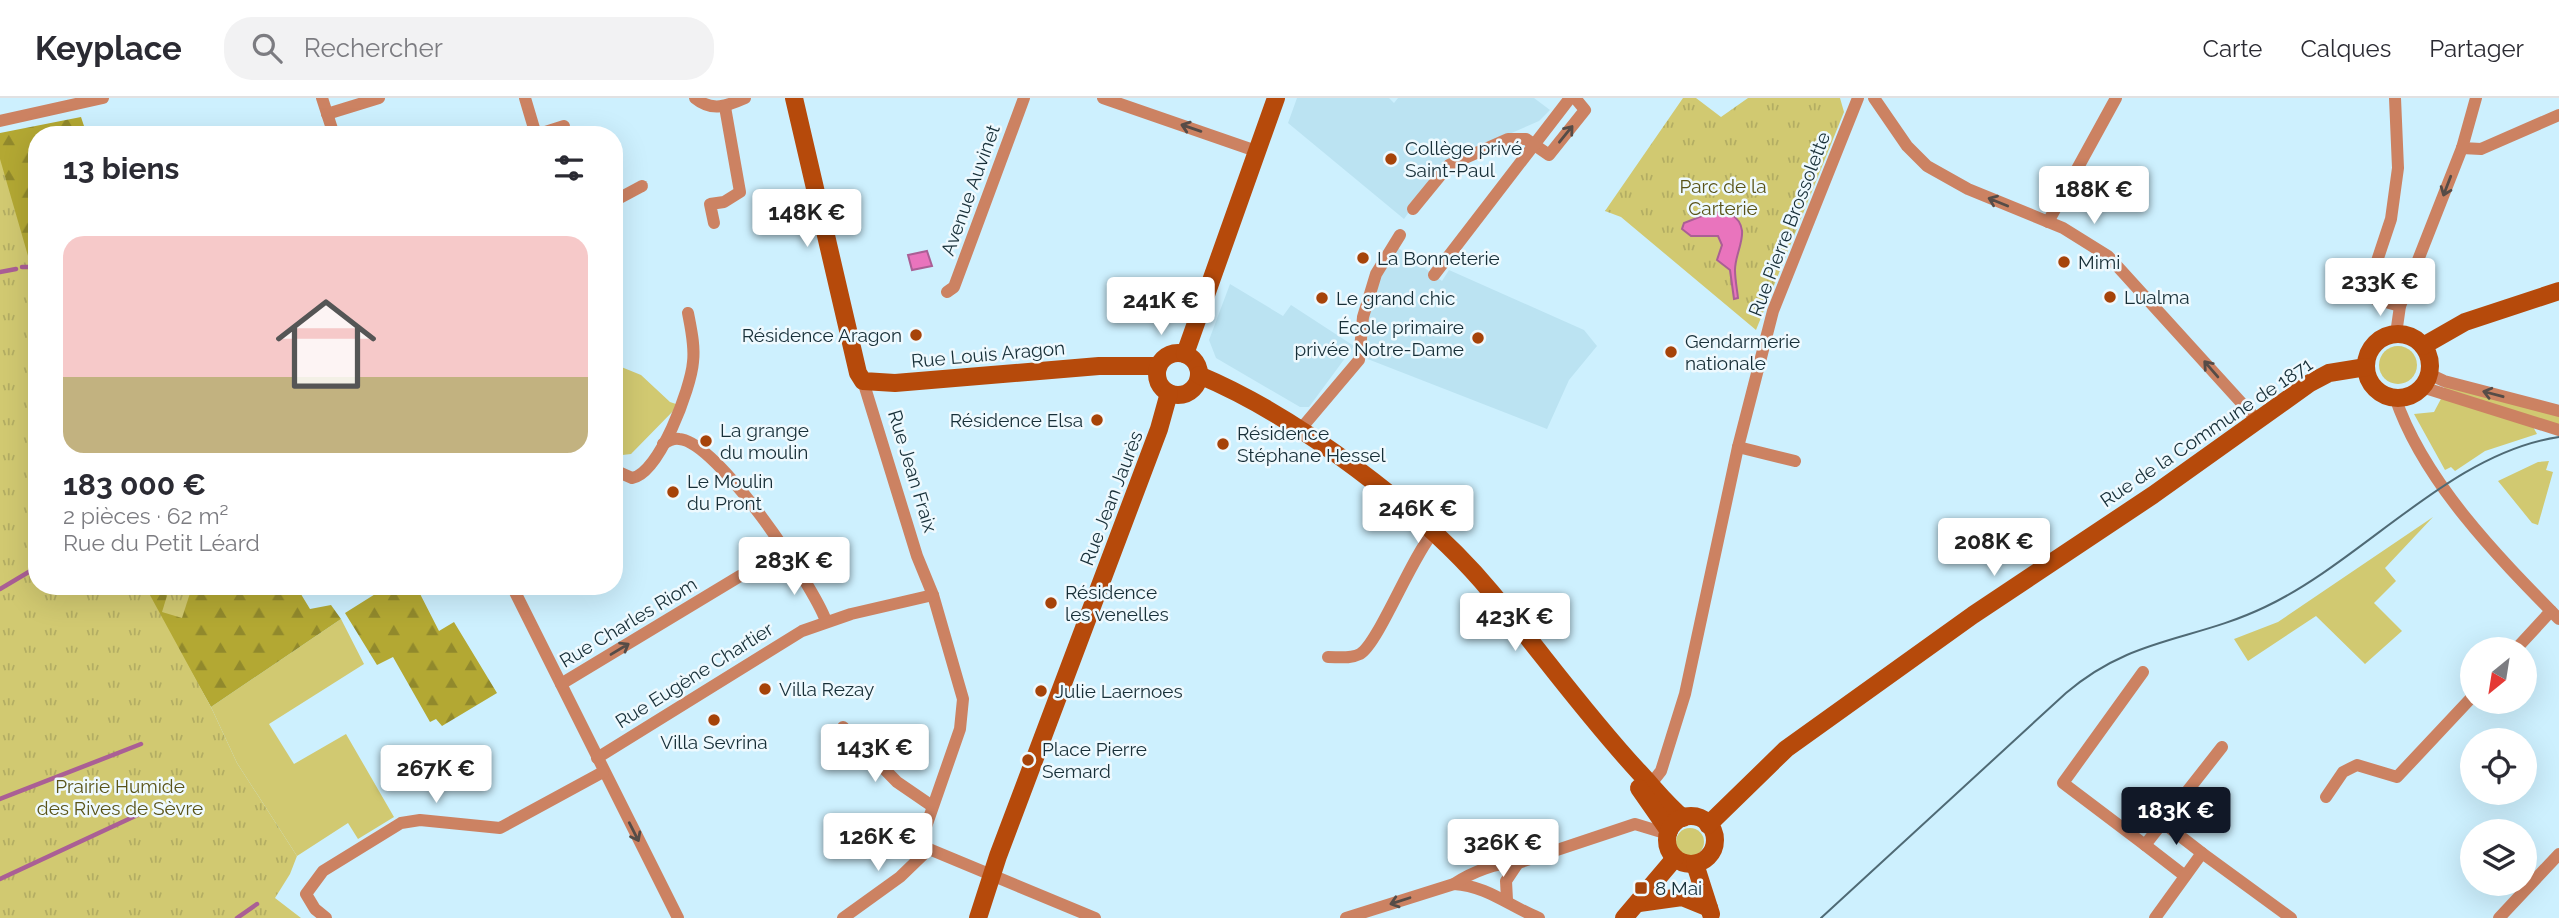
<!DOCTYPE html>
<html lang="fr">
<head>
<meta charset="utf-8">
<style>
	:root { --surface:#fff; --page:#f2f2f3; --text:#2b2b33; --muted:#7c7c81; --line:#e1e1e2; --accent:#111827 }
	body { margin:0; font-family:Raleway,sans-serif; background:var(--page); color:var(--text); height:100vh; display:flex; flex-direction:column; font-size:26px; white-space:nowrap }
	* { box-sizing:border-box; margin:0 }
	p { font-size:23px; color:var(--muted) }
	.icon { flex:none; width:38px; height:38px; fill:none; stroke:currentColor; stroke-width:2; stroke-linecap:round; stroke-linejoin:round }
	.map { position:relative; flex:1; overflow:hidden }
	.details { position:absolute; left:28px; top:28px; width:595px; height:469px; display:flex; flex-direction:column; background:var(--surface); border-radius:28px; box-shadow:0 7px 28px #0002 }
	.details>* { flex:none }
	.needle { width:46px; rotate:210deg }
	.fabs { position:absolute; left:2460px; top:539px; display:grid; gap:14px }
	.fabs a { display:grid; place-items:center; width:77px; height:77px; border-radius:50%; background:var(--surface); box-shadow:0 7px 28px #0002; font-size:35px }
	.price { position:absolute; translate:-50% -60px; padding:0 16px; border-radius:7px; background:#fff; color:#222; font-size:23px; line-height:46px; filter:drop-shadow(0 2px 4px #0008) }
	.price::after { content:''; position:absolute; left:50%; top:42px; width:21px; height:16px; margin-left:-10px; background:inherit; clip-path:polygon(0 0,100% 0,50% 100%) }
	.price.selected { background:var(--accent); color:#fff }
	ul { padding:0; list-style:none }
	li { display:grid; align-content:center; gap:14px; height:371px; padding:0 35px }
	li span { display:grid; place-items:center; height:217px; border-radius:21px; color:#555 }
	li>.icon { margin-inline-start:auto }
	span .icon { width:126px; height:126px; fill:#fffc; stroke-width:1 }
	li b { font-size:30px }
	h2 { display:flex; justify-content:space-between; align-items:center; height:84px; padding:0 35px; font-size:30px }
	header { display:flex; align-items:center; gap:42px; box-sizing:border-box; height:98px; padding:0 35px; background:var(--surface); border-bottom:2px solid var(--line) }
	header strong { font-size:33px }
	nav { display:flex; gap:38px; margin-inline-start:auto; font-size:24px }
	.search { width:490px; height:63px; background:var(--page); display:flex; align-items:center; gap:18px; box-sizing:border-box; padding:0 24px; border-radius:28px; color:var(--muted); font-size:26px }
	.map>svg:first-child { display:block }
	.built { fill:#bbe3f2 }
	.green { fill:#d1c971 }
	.forest { fill:url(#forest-firs) }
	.park { fill:url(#park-tufts) }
	.water { fill:#e974bd; stroke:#aa5f95; stroke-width:2 }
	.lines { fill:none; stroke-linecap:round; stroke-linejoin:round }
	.stream { stroke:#aa5f95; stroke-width:4.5 }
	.street { stroke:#cc8262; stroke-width:12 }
	.secondary { stroke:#b64a0b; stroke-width:18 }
	.tram { stroke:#4f6a75; stroke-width:2 }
	.oneway { stroke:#564c47 }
	.poi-dot { fill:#a64309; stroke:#eef9fe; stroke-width:2.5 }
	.labels { text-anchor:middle; stroke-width:5; stroke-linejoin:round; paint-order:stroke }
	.poi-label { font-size:19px; fill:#172f38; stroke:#eef9fe; text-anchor:start }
	.park-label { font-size:19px; fill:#595318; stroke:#eef9fe }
	.street-label { font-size:19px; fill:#172f38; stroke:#eef9fe }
</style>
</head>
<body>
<header>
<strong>Keyplace</strong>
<div class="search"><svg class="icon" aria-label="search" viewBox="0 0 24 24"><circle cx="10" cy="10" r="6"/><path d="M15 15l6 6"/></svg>Rechercher</div>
<nav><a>Carte</a><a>Calques</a><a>Partager</a></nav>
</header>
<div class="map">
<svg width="2559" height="820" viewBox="0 0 2559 820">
	<defs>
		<pattern id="forest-firs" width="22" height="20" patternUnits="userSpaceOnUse" patternTransform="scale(1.75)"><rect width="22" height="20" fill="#b3a833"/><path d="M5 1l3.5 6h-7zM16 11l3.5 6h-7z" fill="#91892c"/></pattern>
		<pattern id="park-tufts" width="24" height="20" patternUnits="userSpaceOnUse" patternTransform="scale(1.75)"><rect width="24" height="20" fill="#d1c971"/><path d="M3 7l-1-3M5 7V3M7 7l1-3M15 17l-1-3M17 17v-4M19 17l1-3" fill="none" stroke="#b3ad63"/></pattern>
	</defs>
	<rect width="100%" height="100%" fill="#cdf0fe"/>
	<!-- built -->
	<g class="built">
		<polygon points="1297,0 1389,0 1394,5 1398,0 1534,0 1550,12 1539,23 1445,64 1404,121 1288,25"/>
		<polygon points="1397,149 1442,183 1449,172 1584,232 1597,248 1569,282 1547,331 1365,260 1367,222 1379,176"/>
		<polygon points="1230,186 1283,218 1291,207 1354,248 1309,309 1300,309 1216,260 1209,242"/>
	</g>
	<!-- green -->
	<g class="green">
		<circle cx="2398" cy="267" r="19"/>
		<polygon points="614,266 641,277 670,304 679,307 631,356 614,358"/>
		<polygon points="2445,288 2559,316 2559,328 2443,291"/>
		<polygon points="2442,299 2532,327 2537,336 2485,353 2455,373 2451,369 2445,372 2414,316 2434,314"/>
		<polygon points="2549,363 2546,372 2553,374 2538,427 2532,425 2498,383 2538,364"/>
		<polygon points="2433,419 2385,470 2396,483 2374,505 2402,533 2365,566 2316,518 2248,563 2234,541 2278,524"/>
		<polygon points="341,521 364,566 269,626 294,666 346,636 394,719 358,741 348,725 297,758 237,665 211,609"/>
		<circle cx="1690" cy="744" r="14"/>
	</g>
	<!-- forest -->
	<g class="forest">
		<polygon points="81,19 87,37 37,37 37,328 0,198 0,35"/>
		<polygon points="81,488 296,488 310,511 331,507 341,521 211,609 159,517"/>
		<polygon points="388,488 416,488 439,533 454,524 497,595 442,628 436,621 430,624 393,559 377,567 345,515"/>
	</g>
	<!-- park -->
	<g class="park">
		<polygon points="1683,0 1696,0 1721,19 1748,0 1840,0 1844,14 1756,232 1621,119 1605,113"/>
		<polygon points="0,61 37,189 37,488 145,488 211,609 237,665 297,758 290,776 275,800 301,820 0,820"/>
		<polygon points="170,488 192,489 182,520 162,514"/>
	</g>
	<!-- water -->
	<g class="water">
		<path d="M1712 114 1730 115C1754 131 1735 151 1735 172 1735 181 1737 191 1738 200L1734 201 1730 172 1717 162 1722 147 1718 138H1691L1682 131 1684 125Z"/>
		<polygon points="927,153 932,168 912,172 908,157"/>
	</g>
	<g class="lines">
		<!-- stream -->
		<g class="stream">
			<polyline points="22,169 32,169"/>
			<polyline points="0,174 16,171"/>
			<polyline points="0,491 37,469"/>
			<polyline points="0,701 141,646"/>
			<polyline points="0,781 146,713"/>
			<polyline points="237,820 257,806"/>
		</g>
		<!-- street -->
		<g class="street">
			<polyline points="322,0 334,37"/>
			<polyline points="525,0 536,37"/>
			<path d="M695 0C712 14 727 8 745 0"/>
			<polyline points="1103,0 1256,53"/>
			<polyline points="1874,0 1907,48 1927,68 1968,91 2063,130 2108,158 2257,322"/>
			<polyline points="2395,0 2398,70 2391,121 2367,193 2375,201 2400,208"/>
			<polyline points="327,16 379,0"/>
			<polyline points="0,23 103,0"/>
			<polyline points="536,37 564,28"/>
			<polyline points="2462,50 2481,51 2559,17"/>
			<polyline points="614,103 642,88"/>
			<polyline points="1413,111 1449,67 1508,41 1526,41 1549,57 1585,12 1575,0"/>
			<polyline points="2048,124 2116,0"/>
			<polyline points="714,125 710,106 724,104 740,94 725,9"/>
			<polyline points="1434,177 1570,0"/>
			<polyline points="947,194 954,189 1024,0"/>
			<polyline points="2396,236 2400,208 2462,50 2476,0"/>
			<polyline points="2429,276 2444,283 2559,313"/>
			<polyline points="863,283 917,458 933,497 963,601 960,631 921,743 929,751 1095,820"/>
			<polyline points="2422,289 2559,332"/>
			<path d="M2395 299C2423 383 2498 459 2559 521"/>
			<polyline points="1299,333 1359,262 1363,219 1376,176 1400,137"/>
			<path d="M663 346C668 343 673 340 679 341 717 343 813 487 826 523"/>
			<polyline points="1738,349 1795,363"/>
			<path d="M614 372 632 380C659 376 691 290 693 264 695 248 691 231 688 215"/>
			<polyline points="512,488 678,820"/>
			<polyline points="2516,551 2551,513"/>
			<path d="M1328 559C1339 559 1350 561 1360 556 1378 546 1412 458 1433 435"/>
			<polyline points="2143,574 2063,685 2145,747 2222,649"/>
			<polyline points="561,586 740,478 790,461"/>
			<polyline points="843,629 897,684 932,708"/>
			<polyline points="597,660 802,533 851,516 933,497"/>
			<polyline points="1650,687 1661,673 1685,596 1738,349 1773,213 1858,0"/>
			<polyline points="2326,699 2343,674 2357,667 2397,679 2473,598"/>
			<polyline points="2162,724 2202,755"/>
			<polyline points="2145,747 2185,778"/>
			<path d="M1454 786C1487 788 1509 808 1539 820"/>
			<polyline points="1507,802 1506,783 1518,765"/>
			<polyline points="326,820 315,811 306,796 323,773 401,725 420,722 500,730 603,674"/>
			<polyline points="843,820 900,779 929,751"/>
			<path d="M1346 820 1454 786C1470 775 1499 763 1518 765L1635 726 1668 736"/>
			<polyline points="2155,820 2202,755 2291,820"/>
			<polyline points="2499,820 2559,756"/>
		</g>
		<!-- secondary -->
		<g class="secondary">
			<polyline points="794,0 858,275 863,283 895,285 1099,268 1158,268"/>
			<circle cx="2398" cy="268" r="32"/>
			<polyline points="2423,248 2465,224 2559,193"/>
			<circle cx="1178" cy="276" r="21"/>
			<polyline points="1185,256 1276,0"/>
			<path d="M1199 277C1295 317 1425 414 1491 494 1541 554 1586 617 1639 674 1654 690 1666 706 1683 720"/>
			<polyline points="1639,690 1669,733"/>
			<circle cx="1691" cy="742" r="24"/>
			<polyline points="1708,727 1786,651 1973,517 2153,397 2310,285 2329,275 2366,269"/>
			<polyline points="1695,766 1711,816"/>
			<polyline points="1639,805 1682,799 1709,810"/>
			<polyline points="978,820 998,758 1159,331 1169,295"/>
			<polyline points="1624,820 1675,760"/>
		</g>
		<!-- tram -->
		<path class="tram" d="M1821 820 2066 595C2133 538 2192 544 2265 509 2363 463 2450 355 2559 339"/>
	</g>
	<!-- one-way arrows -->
	<defs><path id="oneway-shaft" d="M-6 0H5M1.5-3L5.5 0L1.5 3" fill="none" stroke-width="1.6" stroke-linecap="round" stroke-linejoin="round" transform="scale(1.75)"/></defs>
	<g class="oneway">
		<use href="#oneway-shaft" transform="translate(1191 30) rotate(-161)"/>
		<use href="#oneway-shaft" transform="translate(1566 36) rotate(-51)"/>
		<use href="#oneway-shaft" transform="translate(2447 88) rotate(111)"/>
		<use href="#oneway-shaft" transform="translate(1998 104) rotate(-158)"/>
		<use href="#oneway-shaft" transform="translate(2211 271) rotate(-131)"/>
		<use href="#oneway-shaft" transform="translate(2493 296) rotate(-165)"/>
		<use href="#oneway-shaft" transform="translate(620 551) rotate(-31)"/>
		<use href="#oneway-shaft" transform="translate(634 734) rotate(63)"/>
		<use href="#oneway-shaft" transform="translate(1400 803) rotate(162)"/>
	</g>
	<!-- markers -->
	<g class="poi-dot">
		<circle cx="1391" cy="61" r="7"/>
		<circle cx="1363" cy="160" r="7"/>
		<circle cx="2064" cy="164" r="7"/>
		<circle cx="2110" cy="199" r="7"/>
		<circle cx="1322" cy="200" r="7"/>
		<circle cx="916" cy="237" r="7"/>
		<circle cx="1478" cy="240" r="7"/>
		<circle cx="1671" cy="254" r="7"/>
		<circle cx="1097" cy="322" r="7"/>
		<circle cx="706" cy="343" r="7"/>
		<circle cx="1223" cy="346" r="7"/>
		<circle cx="673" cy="394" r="7"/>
		<circle cx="1051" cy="505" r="7"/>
		<circle cx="765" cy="591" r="7"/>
		<circle cx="1041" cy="593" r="7"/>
		<circle cx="714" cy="622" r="7"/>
		<circle cx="1028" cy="662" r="7"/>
		<rect x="1634" y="783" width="14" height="14" rx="3.5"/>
	</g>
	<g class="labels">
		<!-- poi labels -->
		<g class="poi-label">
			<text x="1405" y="57">Collège privé<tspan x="1405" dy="22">Saint-Paul</tspan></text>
			<text x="1377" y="167">La Bonneterie</text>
			<text x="2078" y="171">Mimi</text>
			<text x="2124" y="206">Lualma</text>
			<text x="1336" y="207">Le grand chic</text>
			<text x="1464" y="236" text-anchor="end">École primaire<tspan x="1464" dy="22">privée Notre-Dame</tspan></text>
			<text x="902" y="244" text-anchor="end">Résidence Aragon</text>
			<text x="1685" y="250">Gendarmerie<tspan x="1685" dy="22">nationale</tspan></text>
			<text x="1083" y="329" text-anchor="end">Résidence Elsa</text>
			<text x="720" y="339">La grange<tspan x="720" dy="22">du moulin</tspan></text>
			<text x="1237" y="342">Résidence<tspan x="1237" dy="22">Stéphane Hessel</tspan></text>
			<text x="687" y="390">Le Moulin<tspan x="687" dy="22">du Pront</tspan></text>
			<text x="1065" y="501">Résidence<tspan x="1065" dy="22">les venelles</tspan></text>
			<text x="779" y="598">Villa Rezay</text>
			<text x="1055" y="600">Julie Laernoes</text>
			<text x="714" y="651" text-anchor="middle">Villa Sevrina</text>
			<text x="1042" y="658">Place Pierre<tspan x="1042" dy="22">Semard</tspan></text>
			<text x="1655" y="797">8 Mai</text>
		</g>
		<!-- park labels -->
		<g class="park-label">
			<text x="1723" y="95">Parc de la<tspan x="1723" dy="22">Carterie</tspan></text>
			<text x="120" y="695">Prairie Humide<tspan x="120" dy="22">des Rives de Sèvre</tspan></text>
		</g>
		<!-- street labels -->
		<g class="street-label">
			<text transform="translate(970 92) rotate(-70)" y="7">Avenue Auvinet</text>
			<text transform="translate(1789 126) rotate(-69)" y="7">Rue Pierre Brossolette</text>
			<text transform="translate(988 256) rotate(-5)" y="7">Rue Louis Aragon</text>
			<text transform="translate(2206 334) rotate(-34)" y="7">Rue de la Commune de 1871</text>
			<text transform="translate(913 373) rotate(73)" y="7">Rue Jean Fraix</text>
			<text transform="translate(1111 400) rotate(-69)" y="7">Rue Jean Jaurès</text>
			<text transform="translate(628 524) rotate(-31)" y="7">Rue Charles Riom</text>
			<text transform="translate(694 577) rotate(-32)" y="7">Rue Eugène Chartier</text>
		</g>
	</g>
</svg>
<div class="fabs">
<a><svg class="needle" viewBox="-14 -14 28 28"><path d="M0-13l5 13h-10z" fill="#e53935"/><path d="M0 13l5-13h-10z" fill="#7c7c81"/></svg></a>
<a><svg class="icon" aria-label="locate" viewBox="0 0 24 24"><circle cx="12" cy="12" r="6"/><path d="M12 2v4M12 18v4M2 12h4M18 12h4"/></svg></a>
<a><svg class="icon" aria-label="layers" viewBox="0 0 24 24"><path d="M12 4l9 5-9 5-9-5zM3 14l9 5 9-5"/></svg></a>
</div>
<b class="price" style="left:2094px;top:128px">188K €</b>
<b class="price" style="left:807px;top:151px">148K €</b>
<b class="price" style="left:2380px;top:220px">233K €</b>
<b class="price" style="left:1161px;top:239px">241K €</b>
<b class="price" style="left:1418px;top:447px">246K €</b>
<b class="price" style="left:1994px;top:480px">208K €</b>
<b class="price" style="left:794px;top:499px">283K €</b>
<b class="price" style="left:1515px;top:555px">423K €</b>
<b class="price" style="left:875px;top:686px">143K €</b>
<b class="price" style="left:436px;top:707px">267K €</b>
<b class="price selected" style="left:2176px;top:749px">183K €</b>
<b class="price" style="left:878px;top:775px">126K €</b>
<b class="price" style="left:1503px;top:781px">326K €</b>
<section class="details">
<h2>13 biens<svg class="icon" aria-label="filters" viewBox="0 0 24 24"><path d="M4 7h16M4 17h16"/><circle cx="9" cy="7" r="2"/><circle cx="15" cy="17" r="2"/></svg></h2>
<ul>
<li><span style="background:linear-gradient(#f6c9c9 65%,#c2b280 0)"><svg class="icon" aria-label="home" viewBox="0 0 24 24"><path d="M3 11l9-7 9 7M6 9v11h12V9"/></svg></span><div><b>183 000 €</b><p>2 pièces · 62 m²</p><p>Rue du Petit Léard</p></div></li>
</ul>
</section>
</div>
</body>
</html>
